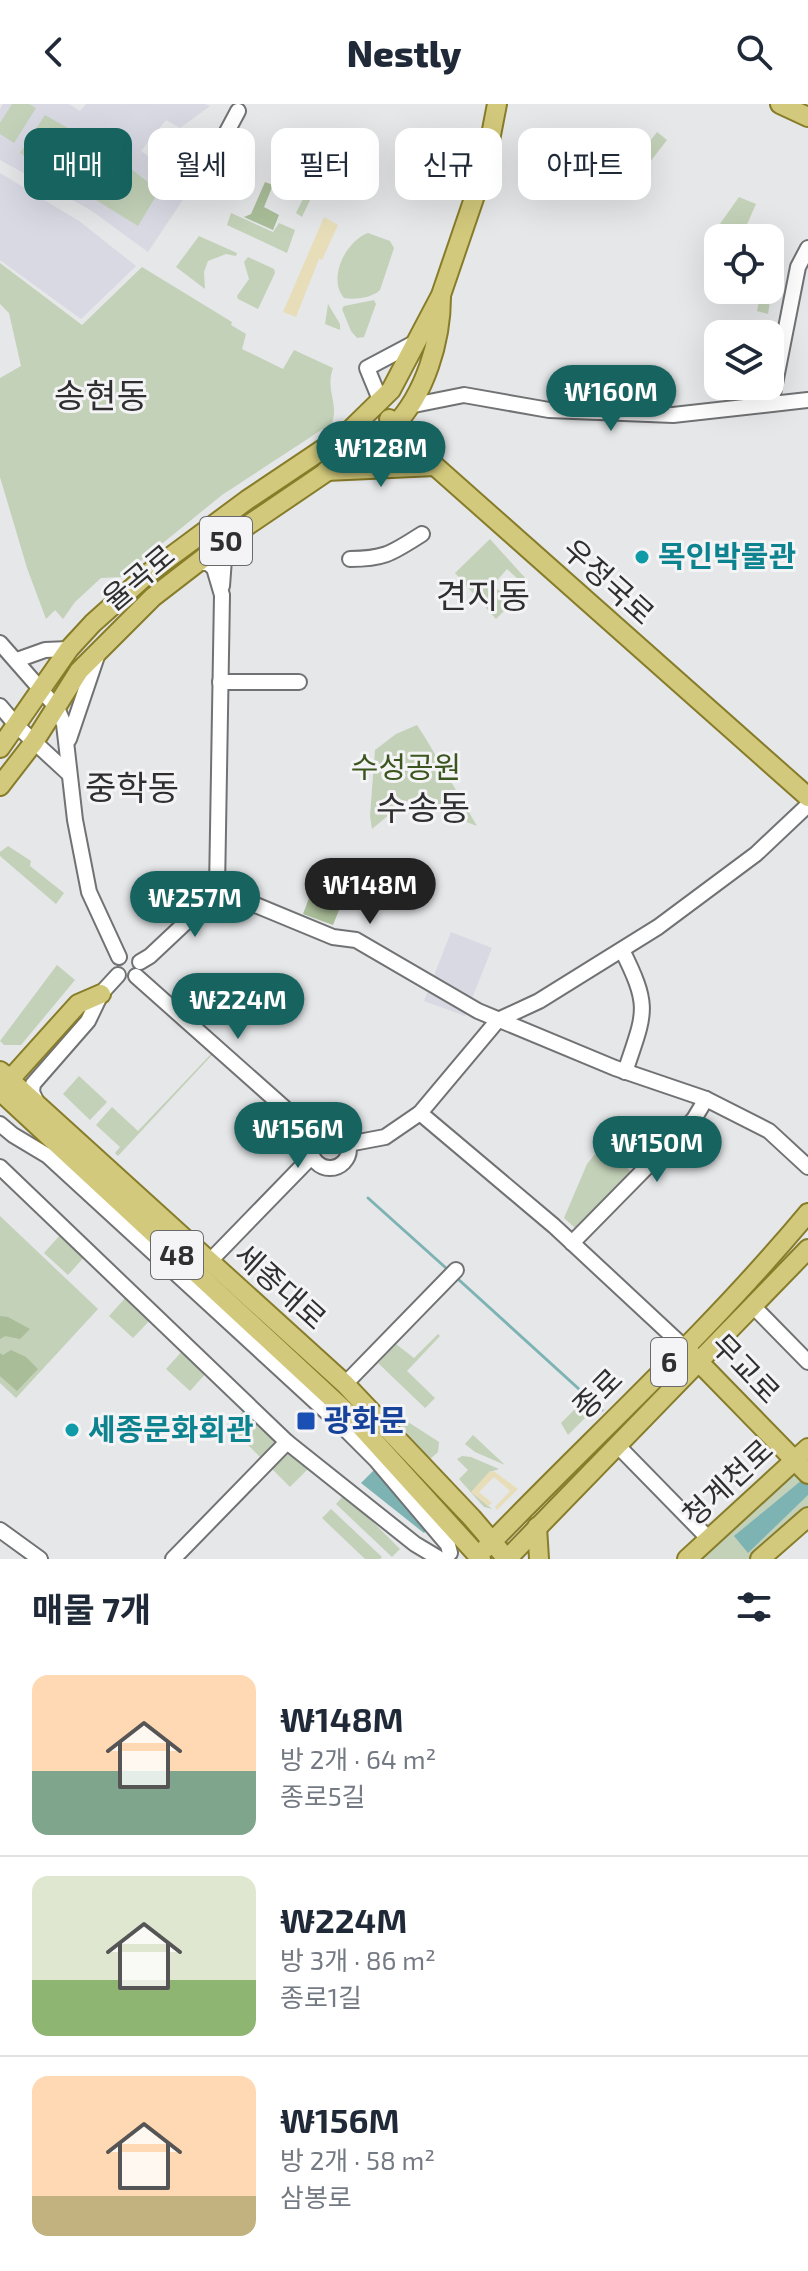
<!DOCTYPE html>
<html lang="ko">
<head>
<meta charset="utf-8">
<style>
	:root { --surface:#fff; --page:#f2f2f3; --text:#1f2937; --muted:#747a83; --line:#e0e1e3; --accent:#16635f }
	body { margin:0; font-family:"Exo 2","Noto Sans KR",sans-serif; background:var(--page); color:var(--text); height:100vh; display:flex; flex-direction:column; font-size:30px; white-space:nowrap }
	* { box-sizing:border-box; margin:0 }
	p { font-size:26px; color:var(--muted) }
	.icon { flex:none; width:44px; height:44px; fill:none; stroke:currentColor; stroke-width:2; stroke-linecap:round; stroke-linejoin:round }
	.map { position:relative; height:1455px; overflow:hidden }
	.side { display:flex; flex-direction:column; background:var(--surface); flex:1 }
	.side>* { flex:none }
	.banner { position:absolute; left:24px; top:24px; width:760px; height:72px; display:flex; gap:16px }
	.fabs { position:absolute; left:704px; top:120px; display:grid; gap:16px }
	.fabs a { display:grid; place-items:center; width:80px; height:80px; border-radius:16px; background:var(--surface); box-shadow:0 8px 32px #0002; font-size:40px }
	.price { position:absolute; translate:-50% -68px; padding:0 18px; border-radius:28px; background:var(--accent); color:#fff; font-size:26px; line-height:52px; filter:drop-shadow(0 2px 4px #0008) }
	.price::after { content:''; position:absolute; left:50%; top:48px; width:24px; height:18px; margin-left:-12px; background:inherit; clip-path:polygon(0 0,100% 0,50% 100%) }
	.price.on { background:#222; color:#fff }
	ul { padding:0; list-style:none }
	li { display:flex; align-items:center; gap:24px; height:200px; padding:0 32px }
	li+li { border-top:2px solid var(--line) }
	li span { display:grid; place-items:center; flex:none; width:224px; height:160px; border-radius:16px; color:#555 }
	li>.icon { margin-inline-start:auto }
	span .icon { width:96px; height:96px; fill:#fffc; stroke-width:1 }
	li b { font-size:34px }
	h2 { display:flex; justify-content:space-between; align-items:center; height:96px; padding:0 32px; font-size:34px }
	.pill { padding:0 28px; border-radius:16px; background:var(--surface); box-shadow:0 8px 32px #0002; font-size:28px; line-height:72px }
	.pill.on { background:var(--accent); color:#fff }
	header { display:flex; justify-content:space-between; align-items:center; height:104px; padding:0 32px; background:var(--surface); font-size:36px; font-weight:800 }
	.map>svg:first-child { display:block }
	.built { fill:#d8d9e3 }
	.green { fill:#c3d1b8; fill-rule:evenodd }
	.forest { fill:#a9bd98 }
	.sand { fill:#e7deb9 }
	.water { fill:#7eb3b4 }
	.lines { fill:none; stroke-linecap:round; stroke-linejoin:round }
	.stream { stroke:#7eb3b4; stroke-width:3 }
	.minor-casing { stroke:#717274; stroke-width:18 }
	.major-casing { stroke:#877c29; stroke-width:22 }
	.minor { stroke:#fff; stroke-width:14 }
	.major { stroke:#d3c97c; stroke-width:18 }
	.culture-dot { fill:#0f9aa8; stroke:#f4f4f6; stroke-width:3 }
	.transit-dot { fill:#1a4fb4; stroke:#f4f4f6; stroke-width:3 }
	.labels { text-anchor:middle; stroke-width:6; stroke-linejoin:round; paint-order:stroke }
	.shield { fill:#f4f4f6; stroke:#6a6a6b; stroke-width:2 }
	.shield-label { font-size:28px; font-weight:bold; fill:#2f2f30 }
	.culture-label { font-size:30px; font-weight:bold; fill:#0d838f; stroke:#f4f4f6; text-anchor:start }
	.street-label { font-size:30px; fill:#2f2f30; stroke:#f4f4f6 }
	.park-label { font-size:30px; fill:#3b551f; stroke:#f4f4f6 }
	.transit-label { font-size:30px; font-weight:bold; fill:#164399; stroke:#f4f4f6; text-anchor:start }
	.quarter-label { font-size:34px; fill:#2f2f30; stroke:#f4f4f6 }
</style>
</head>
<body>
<header><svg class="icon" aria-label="back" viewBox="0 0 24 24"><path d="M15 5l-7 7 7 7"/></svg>Nestly<svg class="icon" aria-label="search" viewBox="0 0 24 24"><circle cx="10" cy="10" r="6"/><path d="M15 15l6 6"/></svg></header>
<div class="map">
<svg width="808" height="1455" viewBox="0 0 808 1455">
	<rect width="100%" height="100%" fill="#e6e7e9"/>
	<!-- built -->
	<g class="built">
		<polygon points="3,0 69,0 80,7 86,0 205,0 210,2 180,24 166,16 141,47 166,65 196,24 220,40 148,148 92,107 0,56 0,5"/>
		<polygon points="0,69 79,117 136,162 81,215 0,156"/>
		<polygon points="451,828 492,844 465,912 424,897"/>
	</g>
	<!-- green -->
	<g class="green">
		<polygon points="12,0 29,0 36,4 14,39 0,30 0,19"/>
		<polygon points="45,11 111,49 159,87 138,122 20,49"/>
		<polygon points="657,28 667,36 643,67 633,60"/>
		<polygon points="295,82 312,92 302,113 296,109 303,95 292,89"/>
		<polygon points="739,93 756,100 744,127 755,134 743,134 717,124"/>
		<polygon points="231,109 273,128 279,119 295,126 287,149 227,121"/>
		<path d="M368 129 390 137 394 144 380 186C371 194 355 196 344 194 327 174 346 137 368 129Z"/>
		<polygon points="199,132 237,149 236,152 226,150 208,157 204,168 205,185 176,163"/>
		<polygon points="772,151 777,153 768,210 757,207 759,197 739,192 740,186 770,186"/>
		<polygon points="248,153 274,165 275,169 258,205 238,195 237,192 249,175 244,158"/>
		<path d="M0 159 82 221 142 163 232 218 231 221 246 230 242 245 283 265 294 246 333 264C325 286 339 299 332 319L222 391 121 473 101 474 75 498 63 515 55 506 46 515 27 464 0 373V274L21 262 9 209 0 200Z"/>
		<polygon points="374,196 376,200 364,233 357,234 351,227 342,205 344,202"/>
		<polygon points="328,200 340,220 340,226 325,220"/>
		<path d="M490 435 527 476 510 492 504 507 496 515 455 469ZM507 465 518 475 504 491 493 481Z"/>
		<polygon points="417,621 426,635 477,722 411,697 403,699 372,725 370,712 375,646 396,630"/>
		<polygon points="8,742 31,757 30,762 64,789 56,800 0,752 0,748"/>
		<polygon points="57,861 75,876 21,941 4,941 0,937"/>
		<polygon points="211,950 212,951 118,1052 115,1049 120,1043 96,1021 112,1003 138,1027"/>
		<polygon points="79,972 107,998 90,1016 63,990"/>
		<polygon points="600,1044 632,1068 575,1124 564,1114 587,1060"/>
		<polygon points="0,1112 98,1205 16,1294 0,1279"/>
		<polygon points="62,1129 86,1151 68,1171 44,1149"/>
		<polygon points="127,1192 152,1214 133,1234 109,1212"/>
		<polygon points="438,1230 440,1232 407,1267 435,1294 425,1304 378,1259 396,1240 414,1254"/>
		<polygon points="184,1245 208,1267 190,1287 166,1265"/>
		<polygon points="585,1295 594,1305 568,1331 561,1319"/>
		<polygon points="245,1305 308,1365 290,1383 229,1322"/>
		<polygon points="405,1316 439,1338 438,1348 430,1355 400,1321"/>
		<polygon points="473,1331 505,1361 475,1348 465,1340"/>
		<polygon points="462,1352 471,1353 499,1365 490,1368 472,1388 492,1405 484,1403 459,1375 468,1366 457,1355"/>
		<polygon points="808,1355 808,1403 751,1455 699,1455"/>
		<polygon points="345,1390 400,1445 392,1453 336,1400"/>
		<polygon points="331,1405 382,1453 380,1455 365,1455 322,1414"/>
	</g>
	<!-- forest -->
	<g class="forest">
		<polygon points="265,78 273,81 264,103 279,111 273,126 244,113 251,110"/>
		<polygon points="311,789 341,801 333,821 303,810"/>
		<polygon points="0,1212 8,1213 30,1225 20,1235 5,1232 0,1235"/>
		<polygon points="11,1246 26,1253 38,1265 17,1287 0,1272 0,1249 3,1251"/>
	</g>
	<!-- sand -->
	<g class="sand">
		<polygon points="324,113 338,121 322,156 319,155 296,213 283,208"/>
		<polygon points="490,1367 495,1368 518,1385 497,1406 495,1403 510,1387 494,1373 479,1388 492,1399 488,1402 471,1388"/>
	</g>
	<!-- water -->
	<g class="water">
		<polygon points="377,1363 429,1424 424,1429 361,1379"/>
		<polygon points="808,1371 808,1391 748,1449 734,1432"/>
	</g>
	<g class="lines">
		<!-- stream -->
		<g class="stream">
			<polyline points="368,1094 446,1164"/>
			<polyline points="458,1175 602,1306"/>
		</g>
		<defs>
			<g id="minor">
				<polyline points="214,52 238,7"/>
				<polyline points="381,298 367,264 416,238"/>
				<polyline points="771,300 798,163 808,144"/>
				<polyline points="409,302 464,291 549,306 673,311 808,296"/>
				<path d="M350 455C385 455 392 449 422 430"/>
				<polyline points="199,459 208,459 214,464 222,491 217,785"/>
				<polyline points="222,482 224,455 232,432"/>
				<polyline points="0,539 57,604 64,620 75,716 89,788 119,853"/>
				<polyline points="17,556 45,546 69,545"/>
				<polyline points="220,578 299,578"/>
				<polyline points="0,602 17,622 68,669"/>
				<polyline points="69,635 97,552"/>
				<polyline points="217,785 333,833 356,836 478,907 615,964 706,995 769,1027 808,1063"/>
				<path d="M622 846C651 904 645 908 625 968"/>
				<polyline points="140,858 150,852 216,790 217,785"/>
				<polyline points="136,872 316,1032"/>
				<polyline points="95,896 118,871"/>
				<polyline points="38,1001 32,988 33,980 88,917 101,890"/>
				<polyline points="420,1009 554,1122 684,1243"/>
				<polyline points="0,1020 13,1031 48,1052 342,1322 376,1356 448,1441 450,1449"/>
				<circle cx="330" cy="1045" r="19"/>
				<polyline points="348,1040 385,1033 420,1009 498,916 539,897 658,823 756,750 808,701"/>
				<polyline points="0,1063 287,1338 415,1440 440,1455"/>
				<polyline points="572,1139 694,1015 706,995"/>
				<polyline points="210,1157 312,1052"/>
				<polyline points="753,1202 808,1258"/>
				<polyline points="345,1280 456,1166"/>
				<polyline points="617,1341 709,1435"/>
				<polyline points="0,1426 40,1455"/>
				<polyline points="173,1455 287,1338"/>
			</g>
			<g id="major">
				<polyline points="780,0 808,13"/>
				<polyline points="389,315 394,322 435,362 808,693"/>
				<polyline points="326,367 435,362"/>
				<polyline points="0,644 69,545 93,519 150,468 247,396 347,329 391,286 441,191 485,62 497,0"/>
				<path d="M0 682 34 638 79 567 153 493 232 432 394 322C425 290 441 237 441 193"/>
				<polyline points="0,967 345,1280 472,1414 507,1455"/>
				<polyline points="1,969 11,973 14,971 78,900 101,890"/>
				<polyline points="0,987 354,1315 481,1455"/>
				<polyline points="692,1251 808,1370"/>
				<polyline points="537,1423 539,1455"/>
				<path d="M486 1444C593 1333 709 1228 808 1109"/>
				<polyline points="507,1455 808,1145"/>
				<polyline points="687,1455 808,1344"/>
				<polyline points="760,1455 808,1413"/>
			</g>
		</defs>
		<!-- minor casing -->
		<use href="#minor" class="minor-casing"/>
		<!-- major casing -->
		<use href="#major" class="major-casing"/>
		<!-- minor -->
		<use href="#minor" class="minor"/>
		<!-- major -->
		<use href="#major" class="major"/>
	</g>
	<!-- markers -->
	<g class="culture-dot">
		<circle cx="642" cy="453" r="8"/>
		<circle cx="72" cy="1326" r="8"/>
	</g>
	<rect class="transit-dot" x="296" y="1307" width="20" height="20" rx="4"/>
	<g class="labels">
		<!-- shield labels -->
		<g class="shield">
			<rect x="200" y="413" width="52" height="48" rx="6"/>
			<rect x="151" y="1127" width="52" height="48" rx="6"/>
			<rect x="651" y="1234" width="36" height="48" rx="6"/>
		</g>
		<g class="shield-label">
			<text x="226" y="447">50</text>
			<text x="177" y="1161">48</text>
			<text x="669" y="1268">6</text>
		</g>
		<!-- culture labels -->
		<g class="culture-label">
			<text x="658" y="463">목인박물관</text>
			<text x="88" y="1336">세종문화회관</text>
		</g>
		<!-- street labels -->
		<g class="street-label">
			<text transform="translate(139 474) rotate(-40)" y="10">율곡로</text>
			<text transform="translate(608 478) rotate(42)" y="10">우정국로</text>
			<text transform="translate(280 1183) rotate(42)" y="10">세종대로</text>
			<text transform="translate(745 1265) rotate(46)" y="10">무교로</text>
			<text transform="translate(598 1290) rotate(-45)" y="10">종로</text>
			<text transform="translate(728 1379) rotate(-43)" y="10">청계천로</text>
		</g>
		<!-- park labels -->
		<g class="park-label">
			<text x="406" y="674">수성공원</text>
		</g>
		<!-- transit labels -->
		<g class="transit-label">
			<text x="324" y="1327">광화문</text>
		</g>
		<!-- quarter labels -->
		<g class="quarter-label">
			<text x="101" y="304">송현동</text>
			<text x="483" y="504">견지동</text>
			<text x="132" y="696">중학동</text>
			<text x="423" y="716">수송동</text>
		</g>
	</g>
</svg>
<div class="fabs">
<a><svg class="icon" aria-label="locate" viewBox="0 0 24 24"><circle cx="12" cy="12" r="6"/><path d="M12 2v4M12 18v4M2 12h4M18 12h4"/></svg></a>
<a><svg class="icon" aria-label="layers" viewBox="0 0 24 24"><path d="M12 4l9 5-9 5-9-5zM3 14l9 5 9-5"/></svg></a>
</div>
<b class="price" style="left:611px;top:329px">₩160M</b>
<b class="price" style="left:381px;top:385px">₩128M</b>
<b class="price on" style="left:370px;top:822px">₩148M</b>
<b class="price" style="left:195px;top:835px">₩257M</b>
<b class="price" style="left:238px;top:937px">₩224M</b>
<b class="price" style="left:298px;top:1066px">₩156M</b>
<b class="price" style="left:657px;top:1080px">₩150M</b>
<div class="banner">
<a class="pill on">매매</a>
<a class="pill">월세</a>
<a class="pill">필터</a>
<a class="pill">신규</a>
<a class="pill">아파트</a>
</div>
</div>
<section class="side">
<h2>매물 7개<svg class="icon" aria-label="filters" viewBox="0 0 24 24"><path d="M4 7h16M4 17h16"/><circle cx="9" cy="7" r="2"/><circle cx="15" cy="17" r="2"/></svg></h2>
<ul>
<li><span style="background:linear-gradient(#ffd9b3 60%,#7fa58c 0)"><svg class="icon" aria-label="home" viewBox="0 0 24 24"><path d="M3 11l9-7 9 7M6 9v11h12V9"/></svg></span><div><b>₩148M</b><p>방 2개 · 64 m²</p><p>종로5길</p></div></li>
<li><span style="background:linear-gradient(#dfe7d0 65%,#8fb573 0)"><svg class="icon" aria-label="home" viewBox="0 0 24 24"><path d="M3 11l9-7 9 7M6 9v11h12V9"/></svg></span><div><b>₩224M</b><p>방 3개 · 86 m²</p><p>종로1길</p></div></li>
<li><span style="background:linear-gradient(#ffd9b3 75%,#c2b280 0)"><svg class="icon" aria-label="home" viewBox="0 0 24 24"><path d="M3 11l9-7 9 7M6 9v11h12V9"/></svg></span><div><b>₩156M</b><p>방 2개 · 58 m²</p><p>삼봉로</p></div></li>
</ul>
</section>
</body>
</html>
